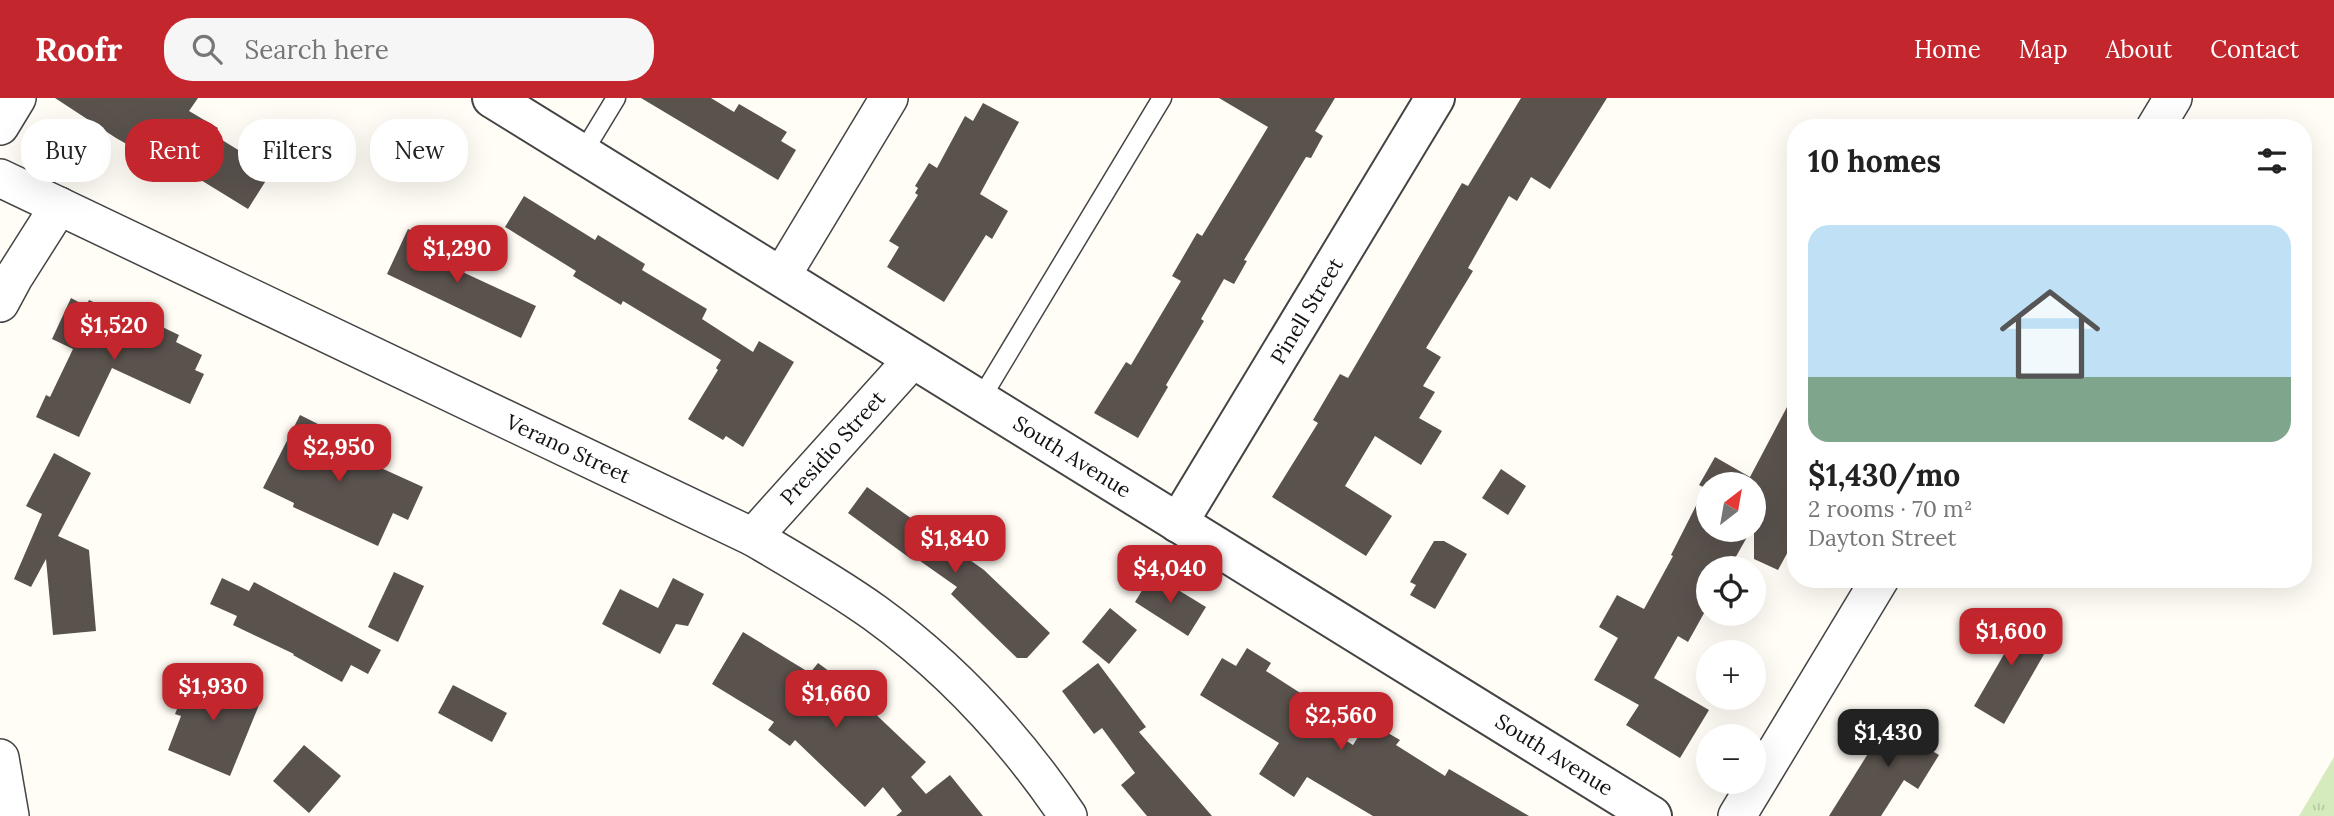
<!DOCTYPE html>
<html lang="en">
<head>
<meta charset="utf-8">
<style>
	:root { --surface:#fff; --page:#f6f6f6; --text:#222; --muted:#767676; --line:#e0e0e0; --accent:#c4262e }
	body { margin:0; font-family:Lora,serif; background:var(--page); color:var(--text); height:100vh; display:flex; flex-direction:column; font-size:26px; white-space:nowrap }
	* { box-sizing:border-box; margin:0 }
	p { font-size:23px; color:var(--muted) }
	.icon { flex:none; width:38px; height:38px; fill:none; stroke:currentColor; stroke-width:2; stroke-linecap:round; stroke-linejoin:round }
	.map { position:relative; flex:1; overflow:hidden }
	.panel { position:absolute; left:1787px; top:21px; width:525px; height:469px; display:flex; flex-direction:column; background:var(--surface); border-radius:28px; box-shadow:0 7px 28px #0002 }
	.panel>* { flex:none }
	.hud { position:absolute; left:21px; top:21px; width:665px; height:63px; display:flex; gap:14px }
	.needle { width:46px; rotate:31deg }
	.tools { position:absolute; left:1696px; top:374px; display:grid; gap:14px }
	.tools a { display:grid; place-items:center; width:70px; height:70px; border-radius:50%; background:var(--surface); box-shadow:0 7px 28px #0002; font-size:35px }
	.price { position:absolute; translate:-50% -60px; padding:0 16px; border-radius:14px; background:var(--accent); color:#fff; font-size:23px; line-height:46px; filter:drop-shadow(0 2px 4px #0008) }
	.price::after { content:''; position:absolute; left:50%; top:42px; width:21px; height:16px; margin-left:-10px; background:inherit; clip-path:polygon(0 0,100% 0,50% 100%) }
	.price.selected { background:#222; color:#fff }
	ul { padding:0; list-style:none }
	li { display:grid; align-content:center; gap:14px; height:371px; padding:0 21px }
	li+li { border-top:2px solid var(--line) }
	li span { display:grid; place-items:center; height:217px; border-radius:21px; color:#555 }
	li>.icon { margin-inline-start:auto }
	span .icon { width:126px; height:126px; fill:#fffc; stroke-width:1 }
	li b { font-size:30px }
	h2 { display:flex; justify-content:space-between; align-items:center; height:84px; padding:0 21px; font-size:30px }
	.pill { padding:0 24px; border-radius:28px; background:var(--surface); box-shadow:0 7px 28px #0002; font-size:24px; line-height:63px }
	.pill.selected { background:var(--accent); color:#fff }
	header { display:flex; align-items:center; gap:42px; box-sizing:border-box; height:98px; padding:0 35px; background:var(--accent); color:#fff }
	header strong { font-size:33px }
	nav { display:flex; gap:38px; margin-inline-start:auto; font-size:24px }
	.search { width:490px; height:63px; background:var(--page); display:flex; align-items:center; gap:18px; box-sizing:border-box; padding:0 24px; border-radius:28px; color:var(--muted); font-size:26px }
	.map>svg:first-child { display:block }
	.grass { fill:url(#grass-tufts) }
	.building { fill:#5a524d }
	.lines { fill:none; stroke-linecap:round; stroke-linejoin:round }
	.service-casing { stroke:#444; stroke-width:21 }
	.minor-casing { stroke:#444; stroke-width:40 }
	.tertiary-casing { stroke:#444; stroke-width:42 }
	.service { stroke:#fff; stroke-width:18 }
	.minor { stroke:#fff; stroke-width:37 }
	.tertiary { stroke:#fff; stroke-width:38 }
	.labels { text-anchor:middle; stroke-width:7; stroke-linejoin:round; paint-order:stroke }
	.street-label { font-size:21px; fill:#111; stroke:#fff }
</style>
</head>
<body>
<header>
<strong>Roofr</strong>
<div class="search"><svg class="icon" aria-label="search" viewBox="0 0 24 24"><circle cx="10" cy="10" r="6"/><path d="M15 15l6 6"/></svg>Search here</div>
<nav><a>Home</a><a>Map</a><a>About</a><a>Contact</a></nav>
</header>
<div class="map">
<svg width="2334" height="718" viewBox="0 0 2334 718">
	<defs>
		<pattern id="grass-tufts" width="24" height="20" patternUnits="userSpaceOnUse" patternTransform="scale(1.75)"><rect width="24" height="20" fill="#d5ebbd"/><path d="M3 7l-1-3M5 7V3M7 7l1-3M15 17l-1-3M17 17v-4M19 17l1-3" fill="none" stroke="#b6c8a1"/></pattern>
	</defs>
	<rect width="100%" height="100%" fill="#fffdf5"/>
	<!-- grass -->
	<polygon class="grass" points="2334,659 2334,718 2299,718"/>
	<!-- building -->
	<g class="building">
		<polygon points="55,0 198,0 189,13 218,30 214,37 272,73 248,111 191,76 188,81 116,40"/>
		<polygon points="641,0 711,0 734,14 739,6 787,34 781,43 796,52 778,82"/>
		<polygon points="1219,0 1335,0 1315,33 1323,38 1311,60 1306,59 1244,162 1247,163 1234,186 1224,181 1201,221 1204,223 1166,287 1168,289 1138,340 1094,315 1126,264 1131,267 1181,183 1172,178 1197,135 1202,138 1268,29"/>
		<polygon points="1521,0 1607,0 1550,91 1531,79 1517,103 1509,98 1468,170 1473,173 1426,250 1441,259 1423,288 1435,294 1419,320 1442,333 1421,367 1375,338 1345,388 1392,418 1366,458 1272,399 1318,325 1313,322 1340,276 1348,280 1462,85 1468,88"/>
		<polygon points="983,5 1019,24 980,96 1008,113 992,141 986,137 944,204 887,169 899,149 889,143 918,97 915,95 918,90 915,88 929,65 937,70 965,18 973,23"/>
		<polygon points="290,37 321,57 306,82 274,63"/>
		<polygon points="524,98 595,142 598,137 645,166 642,172 707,211 702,221 753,254 759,243 794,264 743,349 726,338 723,342 688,321 718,272 716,270 721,262 623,203 621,207 573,178 576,173 505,129"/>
		<polygon points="408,131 450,151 443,165 536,208 521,240 387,176"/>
		<polygon points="71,200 86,208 89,202 154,232 156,226 179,237 176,244 202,257 195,272 204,276 190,306 112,270 79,339 36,319 46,297 50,299 73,251 52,241"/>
		<polygon points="1796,292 1796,439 1778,472 1754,461 1754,387 1708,387 1708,432 1751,432 1729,471 1708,471 1708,508 1688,544 1678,538 1654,580 1709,612 1680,660 1626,627 1639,607 1594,582 1618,540 1599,529 1617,497 1644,511 1673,458 1671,457 1705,390 1699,387 1715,359 1750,379"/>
		<polygon points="300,317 334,334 328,346 423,389 408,422 393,415 378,448 293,409 294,405 263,390"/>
		<polygon points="54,355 91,375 58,438 89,452 96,533 53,537 46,461 31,489 14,481 42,416 26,408"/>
		<polygon points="1501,371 1526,388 1508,417 1482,400"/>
		<polygon points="867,389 984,472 1050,535 1027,560 1017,560 951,496 957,489 913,458 911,461 848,415"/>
		<polygon points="1434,443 1444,443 1467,456 1435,511 1410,497 1416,487 1410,484"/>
		<polygon points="394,474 424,488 398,544 368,529"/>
		<polygon points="1152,476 1206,509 1188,538 1135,504"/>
		<polygon points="222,480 249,493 254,484 381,552 368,576 351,567 342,584 293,557 294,556 233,527 237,518 210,506"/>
		<polygon points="673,480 704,496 688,528 676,526 660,556 602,526 620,491 658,510"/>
		<polygon points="1110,510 1137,532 1109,566 1082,544"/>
		<polygon points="2003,516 2051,544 2004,626 1974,608 2007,551 1989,541"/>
		<polygon points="743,534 810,575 818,565 871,604 868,609 926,664 911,679 926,696 950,677 983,718 896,718 902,713 883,689 865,709 795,642 790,648 768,632 774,624 712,586"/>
		<polygon points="1247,550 1271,565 1266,573 1319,607 1311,620 1353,647 1365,628 1372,633 1376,628 1400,642 1396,647 1445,678 1449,671 1529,718 1373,718 1307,679 1294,699 1259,676 1279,645 1200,597 1222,560 1236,568"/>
		<polygon points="1098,565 1146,629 1139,634 1212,718 1147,718 1121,687 1135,675 1102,630 1094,636 1062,593"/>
		<polygon points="192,574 261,602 230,678 168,652 181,618 175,616"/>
		<polygon points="453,587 507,615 492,644 438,615"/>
		<polygon points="1896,611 1929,632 1921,646 1939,657 1918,691 1904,682 1881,718 1829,718"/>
		<polygon points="304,647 341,678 309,715 273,683"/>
	</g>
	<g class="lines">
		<defs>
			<g id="service">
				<polyline points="582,56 616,0"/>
				<polyline points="980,302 1162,0"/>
			</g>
			<g id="minor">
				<polyline points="0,28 17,0"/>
				<polyline points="2155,30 2173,0"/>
				<path d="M0 80 753 439C794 463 836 487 875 515 951 570 1016 641 1068 718"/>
				<polyline points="781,179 889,0"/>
				<polyline points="0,205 14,179 59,108"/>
				<polyline points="753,439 913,261"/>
				<polyline points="0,660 10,718"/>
				<polyline points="1737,718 1880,481"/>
			</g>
			<g id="tertiary">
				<polyline points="492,0 1652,718"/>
				<polyline points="1178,425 1435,0"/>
			</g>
		</defs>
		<!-- service casing -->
		<use href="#service" class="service-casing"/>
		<!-- minor casing -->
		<use href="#minor" class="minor-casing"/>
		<!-- tertiary casing -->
		<use href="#tertiary" class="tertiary-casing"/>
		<!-- service -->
		<use href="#service" class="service"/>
		<!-- minor -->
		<use href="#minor" class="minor"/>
		<!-- tertiary -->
		<use href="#tertiary" class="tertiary"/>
	</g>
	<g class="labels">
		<!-- street labels -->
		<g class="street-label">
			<text transform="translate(1307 213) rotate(-59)" y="7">Pinell Street</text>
			<text transform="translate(833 350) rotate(-48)" y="7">Presidio Street</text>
			<text transform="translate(568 351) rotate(25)" y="7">Verano Street</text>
			<text transform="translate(1072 359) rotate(32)" y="7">South Avenue</text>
			<text transform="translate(1554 657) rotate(32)" y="7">South Avenue</text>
		</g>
	</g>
</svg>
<div class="tools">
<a><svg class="needle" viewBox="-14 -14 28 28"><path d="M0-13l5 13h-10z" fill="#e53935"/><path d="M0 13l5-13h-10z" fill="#767676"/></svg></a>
<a><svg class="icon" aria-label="locate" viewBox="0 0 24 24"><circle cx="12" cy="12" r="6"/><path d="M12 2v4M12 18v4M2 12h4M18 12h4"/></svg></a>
<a>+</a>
<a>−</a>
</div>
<b class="price" style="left:457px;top:187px">$1,290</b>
<b class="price" style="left:114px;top:264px">$1,520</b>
<b class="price" style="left:339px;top:386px">$2,950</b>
<b class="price" style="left:955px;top:477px">$1,840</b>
<b class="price" style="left:1170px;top:507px">$4,040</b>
<b class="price" style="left:2011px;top:570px">$1,600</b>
<b class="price" style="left:213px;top:625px">$1,930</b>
<b class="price" style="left:836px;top:632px">$1,660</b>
<b class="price" style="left:1341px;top:654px">$2,560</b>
<b class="price selected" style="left:1888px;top:671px">$1,430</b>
<div class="hud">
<a class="pill">Buy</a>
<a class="pill selected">Rent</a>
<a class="pill">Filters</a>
<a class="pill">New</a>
</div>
<section class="panel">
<h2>10 homes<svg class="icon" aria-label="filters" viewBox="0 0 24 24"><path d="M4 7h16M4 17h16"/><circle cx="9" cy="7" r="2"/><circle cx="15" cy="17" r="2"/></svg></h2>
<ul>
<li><span style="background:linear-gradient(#bfe0f5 70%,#7fa58c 0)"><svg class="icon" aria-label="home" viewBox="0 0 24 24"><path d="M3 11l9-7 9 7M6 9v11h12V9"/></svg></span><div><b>$1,430/mo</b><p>2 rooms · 70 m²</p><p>Dayton Street</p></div></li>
</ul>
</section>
</div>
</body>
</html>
